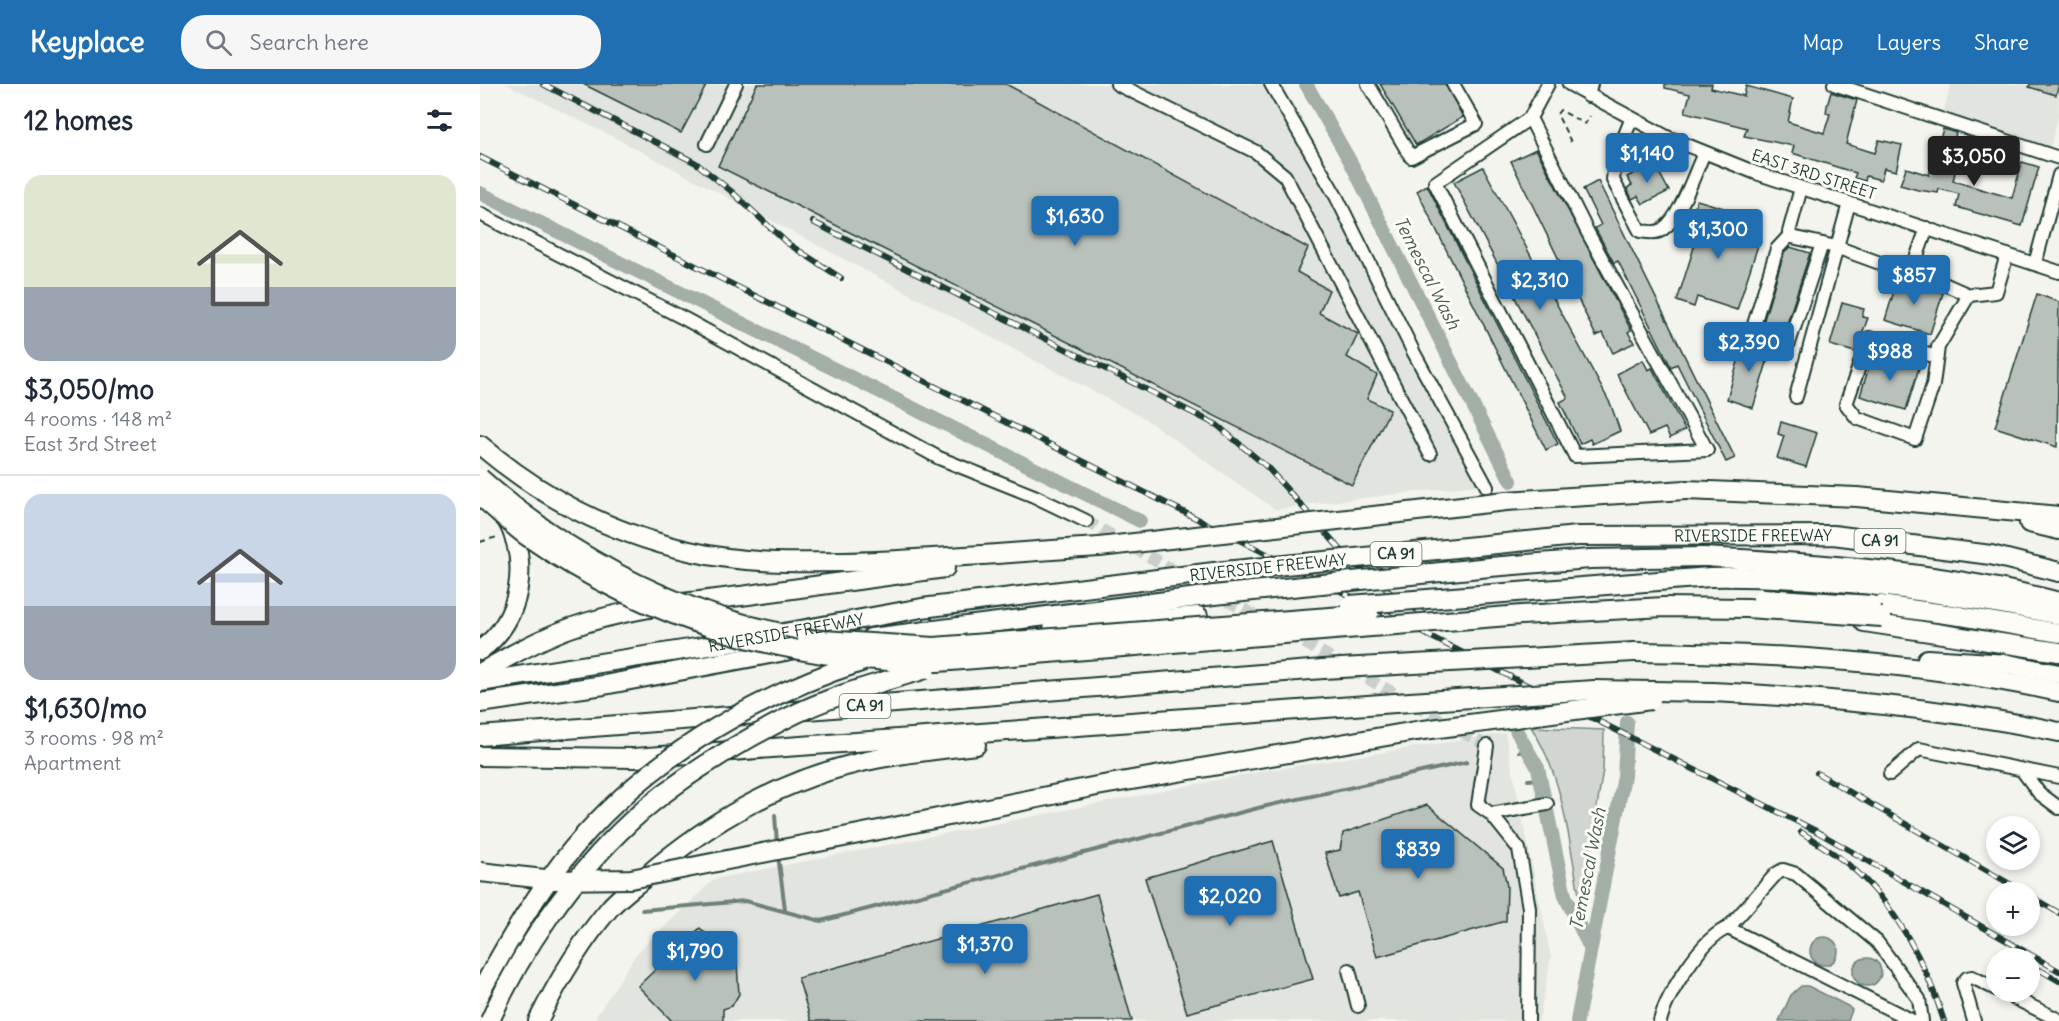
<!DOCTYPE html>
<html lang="en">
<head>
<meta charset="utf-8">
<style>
	:root { --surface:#fff; --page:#f6f6f7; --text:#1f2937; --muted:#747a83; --line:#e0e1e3; --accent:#1f6fb2 }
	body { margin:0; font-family:Delius,sans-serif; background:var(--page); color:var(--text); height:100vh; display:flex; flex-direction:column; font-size:22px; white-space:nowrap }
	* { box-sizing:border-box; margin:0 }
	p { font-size:20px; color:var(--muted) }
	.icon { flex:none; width:33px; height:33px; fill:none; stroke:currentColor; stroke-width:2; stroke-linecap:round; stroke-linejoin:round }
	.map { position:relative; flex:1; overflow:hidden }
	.sheet { display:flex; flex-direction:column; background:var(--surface); width:480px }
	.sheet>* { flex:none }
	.tools { position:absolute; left:1506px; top:732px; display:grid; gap:12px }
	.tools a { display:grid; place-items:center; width:54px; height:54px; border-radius:50%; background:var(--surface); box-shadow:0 3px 9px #0003; font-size:30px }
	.price { position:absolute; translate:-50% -51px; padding:0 14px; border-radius:6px; background:var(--accent); color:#fff; font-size:20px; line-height:39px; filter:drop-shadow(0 2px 3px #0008) }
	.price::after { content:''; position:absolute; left:50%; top:36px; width:18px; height:14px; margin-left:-9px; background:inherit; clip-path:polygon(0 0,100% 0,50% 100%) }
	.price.current { background:#222; color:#fff }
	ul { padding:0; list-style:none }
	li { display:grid; align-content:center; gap:12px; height:318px; padding:0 24px }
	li+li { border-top:2px solid var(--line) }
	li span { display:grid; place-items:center; height:186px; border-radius:18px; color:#555 }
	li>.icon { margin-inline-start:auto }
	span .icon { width:108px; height:108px; fill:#fffc; stroke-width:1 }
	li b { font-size:26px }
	h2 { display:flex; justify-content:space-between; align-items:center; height:72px; padding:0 24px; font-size:26px }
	header { display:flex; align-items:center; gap:36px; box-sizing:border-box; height:84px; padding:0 30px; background:var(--accent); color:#fff }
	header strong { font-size:28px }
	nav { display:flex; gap:33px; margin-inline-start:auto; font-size:21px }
	.search { width:420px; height:54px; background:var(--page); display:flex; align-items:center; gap:15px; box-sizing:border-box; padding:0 21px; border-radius:24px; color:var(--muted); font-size:22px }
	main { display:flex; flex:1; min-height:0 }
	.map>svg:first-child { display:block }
	.built { fill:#e2e5df }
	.green { fill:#d1d6d1; stroke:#788a82; stroke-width:1.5 }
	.water { fill:#a3aea7; stroke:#6e8179; stroke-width:1.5 }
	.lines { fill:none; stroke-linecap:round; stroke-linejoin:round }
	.stream { stroke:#6e8179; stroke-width:4 }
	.canal { stroke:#a3aea7; stroke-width:14 }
	.building { fill:#b9c1bb; stroke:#1f3d34; stroke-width:1.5 }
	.minor-tunnel { stroke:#c9cfca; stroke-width:12; stroke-dasharray:12 6; stroke-linecap:butt }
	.minor-casing { stroke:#1f3d34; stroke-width:16 }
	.highway-casing { stroke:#1f3d34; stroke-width:22 }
	.path { stroke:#1f3d34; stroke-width:2; stroke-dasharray:6 4.5; stroke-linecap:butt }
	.minor { stroke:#fdfcf7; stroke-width:12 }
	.highway { stroke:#fdfcf7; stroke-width:18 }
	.rail-casing { stroke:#1f3d34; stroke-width:6 }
	.rail { stroke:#fdfcf7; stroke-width:4; stroke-dasharray:11; stroke-linecap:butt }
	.highway-bridge-casing { stroke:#1f3d34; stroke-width:22; stroke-linecap:butt }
	.highway-bridge { stroke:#fdfcf7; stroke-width:18 }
	.labels { text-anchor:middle; stroke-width:6; stroke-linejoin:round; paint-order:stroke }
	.shield { fill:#fdfcf7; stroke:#62766e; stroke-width:1.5 }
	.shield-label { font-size:15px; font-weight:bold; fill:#1f3d34 }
	.street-label { font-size:16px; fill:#1f3d34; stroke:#fdfcf7 }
	.water-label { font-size:18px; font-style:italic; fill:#475f56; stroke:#fdfcf7 }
</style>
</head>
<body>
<header>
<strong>Keyplace</strong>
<div class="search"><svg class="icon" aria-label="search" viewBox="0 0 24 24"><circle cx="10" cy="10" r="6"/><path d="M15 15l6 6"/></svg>Search here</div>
<nav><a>Map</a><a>Layers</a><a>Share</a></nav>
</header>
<main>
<section class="sheet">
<h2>12 homes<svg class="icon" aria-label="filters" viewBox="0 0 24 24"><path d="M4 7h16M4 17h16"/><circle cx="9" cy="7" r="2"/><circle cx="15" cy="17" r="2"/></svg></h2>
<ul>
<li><span style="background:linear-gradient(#dfe7d0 60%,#9aa5b1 0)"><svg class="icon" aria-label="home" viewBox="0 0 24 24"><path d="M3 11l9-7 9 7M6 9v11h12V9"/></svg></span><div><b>$3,050/mo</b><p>4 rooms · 148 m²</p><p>East 3rd Street</p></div></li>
<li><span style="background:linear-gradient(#c9d6e8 60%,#9aa5b1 0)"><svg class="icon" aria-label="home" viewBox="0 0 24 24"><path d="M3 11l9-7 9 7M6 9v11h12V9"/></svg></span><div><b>$1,630/mo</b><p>3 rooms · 98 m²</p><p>Apartment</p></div></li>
</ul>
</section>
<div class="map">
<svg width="1579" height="937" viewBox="0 0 1579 937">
	<rect width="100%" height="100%" fill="#f4f4ef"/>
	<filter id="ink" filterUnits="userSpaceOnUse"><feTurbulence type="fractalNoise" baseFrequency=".0167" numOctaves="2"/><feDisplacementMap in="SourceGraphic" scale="12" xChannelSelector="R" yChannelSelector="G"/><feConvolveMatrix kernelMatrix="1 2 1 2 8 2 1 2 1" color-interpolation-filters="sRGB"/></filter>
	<g filter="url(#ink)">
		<!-- built -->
		<g class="built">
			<polygon points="26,0 800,0 820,31 886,159 1007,400 832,420 796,426 665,335 141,57"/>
			<polygon points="1471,0 1579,0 1579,30 1570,65 1463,30"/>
			<polygon points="1025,649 1071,873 1059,937 113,937 157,869 234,795 783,687"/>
		</g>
		<!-- green -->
		<path class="green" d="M1051 643 1124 646 1123 686 1101 821C1089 762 1085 694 1051 643Z"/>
		<!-- water -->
		<g class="water">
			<circle cx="1344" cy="867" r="14"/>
			<circle cx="1387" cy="888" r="14"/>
			<polygon points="1321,902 1328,902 1368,922 1372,926 1368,937 1299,937 1311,911"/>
		</g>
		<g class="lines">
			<!-- stream -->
			<g class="stream">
				<polyline points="1039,668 1049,667"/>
				<polyline points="1048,696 1061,695"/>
				<polyline points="295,731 297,760"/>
				<polyline points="298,771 305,825"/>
				<polyline points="162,826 265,817 341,837 782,723 987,678"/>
			</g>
			<!-- canal -->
			<g class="canal">
				<polyline points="826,0 870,77 1031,397"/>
				<polyline points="0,109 660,437"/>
				<polyline points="1036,646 1058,684 1085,812 1110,864"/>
				<polyline points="1097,937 1144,692 1147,638"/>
			</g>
		</g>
		<!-- building -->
		<g class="building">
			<polygon points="103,0 227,0 201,49"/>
			<polygon points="277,0 526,0 828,164 817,188 849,206 839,229 878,250 867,273 897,291 887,315 910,326 872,401 238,82"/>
			<polygon points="900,0 965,0 983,33 936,61"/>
			<polygon points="1185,0 1232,0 1231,4 1264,12 1266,2 1313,15 1308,38 1344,49 1350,30 1346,29 1347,22 1351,8 1377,16 1366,60 1395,69 1399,56 1422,61 1416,87 1404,84 1401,96 1386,92 1385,97 1374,94 1376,89 1312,69 1314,62 1264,52 1267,44 1205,28 1210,10 1185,4"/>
			<polygon points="1550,0 1579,0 1576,11 1549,3"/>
			<polygon points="1463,45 1476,49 1468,76 1477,79 1473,97 1532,114 1542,78 1559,83 1542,142 1476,123 1479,110 1459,105 1458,109 1438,106 1420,101 1426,84 1449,91"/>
			<polygon points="1056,65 1151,246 1148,248 1154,259 1133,269 1123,249 1116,252 1031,77"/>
			<polygon points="1174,79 1189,107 1163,120 1158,112 1152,115 1147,104 1152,101 1147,93"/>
			<polygon points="1003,83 1131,321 1140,347 1112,360 1110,355 1100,360 1080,318 1088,314 974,98"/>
			<polygon points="1118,97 1255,374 1246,378 1197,280 1191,283 1138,177 1134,179 1115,144 1121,141 1103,105"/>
			<polygon points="947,101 1078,360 1066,366 937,107"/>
			<polygon points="1217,116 1247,125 1242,140 1281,152 1257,226 1217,213 1214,223 1197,217 1222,138 1211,134"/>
			<polygon points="1310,163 1330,169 1304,249 1282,242 1304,169"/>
			<polygon points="1418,194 1463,209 1450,250 1405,236"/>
			<polygon points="1557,210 1579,218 1577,363 1515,343"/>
			<polygon points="1362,219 1384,225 1382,233 1388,234 1375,268 1350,261"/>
			<polygon points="1264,257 1292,262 1273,324 1247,315"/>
			<polygon points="1393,270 1439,284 1426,326 1380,312"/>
			<polygon points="1163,276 1168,286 1172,284 1205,346 1190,354 1185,344 1169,351 1137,290"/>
			<polygon points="1301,338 1337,349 1326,383 1297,374 1304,352 1298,350"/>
			<polygon points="947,721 1023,784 1027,802 1026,837 897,873 878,808 859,814 845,769 860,766 863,749"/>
			<polygon points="793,757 833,895 707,929 665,794"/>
			<polygon points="617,810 652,937 331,937 318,894"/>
			<polygon points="220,844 257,880 259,910 252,922 243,925 243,937 192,937 158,902"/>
		</g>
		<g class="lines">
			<!-- minor-tunnel -->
			<g class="minor-tunnel">
				<polyline points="606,437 786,538"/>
				<polyline points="809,550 1007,662"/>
			</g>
			<defs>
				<g id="minor">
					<polyline points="637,0 776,68 805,92 950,370"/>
					<polyline points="791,0 857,114 934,269 1007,403"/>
					<polyline points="888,0 931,73 996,40 973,0"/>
					<polyline points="1089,0 1187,53 1276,89 1579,188"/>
					<polyline points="1354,0 1579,74"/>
					<polyline points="1108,12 1111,0"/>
					<polyline points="1050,34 1108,149 1227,366 1095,372 955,99 1050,34 1068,0"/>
					<path d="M1151 36 1135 76 1133 96 1160 147C1167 148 1177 150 1183 145 1200 134 1215 88 1224 69"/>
					<polyline points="227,60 256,0"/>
					<polyline points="1321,104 1309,148 1312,153 1356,163 1408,182 1434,180 1447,144"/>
					<polyline points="0,130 205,235 459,374 554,412 606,437"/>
					<polyline points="1310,151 1297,165 1272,247 1309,259 1342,160"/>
					<polyline points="1434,180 1446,192 1489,211 1516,208 1527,171"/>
					<polyline points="1555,180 1579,91"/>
					<polyline points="1457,273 1389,254 1366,320 1377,334 1435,355 1453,301 1458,263 1489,211"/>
					<polyline points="1316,313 1369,119"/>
					<polyline points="1007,662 998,721 1011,730 1039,765 1049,824 1048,937"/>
					<polyline points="1542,686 1559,709 1579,724"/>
					<polyline points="1410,690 1439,665 1579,693"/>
					<polyline points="1011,730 1067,720"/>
					<polyline points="1248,844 1296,790 1303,786 1316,790 1397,858 1439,915 1442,937"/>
					<polyline points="869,886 878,922"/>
					<polyline points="1522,908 1579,936"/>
					<path d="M1180 937C1187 911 1222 853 1248 844L1433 937"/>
					<polyline points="1494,937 1483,899 1487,894 1492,893 1516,905"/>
				</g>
				<g id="highway">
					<path d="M0 361C63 414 128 448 209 467 259 479 313 479 364 478 449 476 534 468 619 463"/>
					<polyline points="1206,406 1377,413 1579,432"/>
					<polyline points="1549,439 1579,446"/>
					<path id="s1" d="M1097 452 1353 451 1511 471 1579 488"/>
					<path d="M1223 473C1343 479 1463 488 1579 518"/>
					<path d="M1230 493C1346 491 1465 508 1579 531"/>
					<polyline points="1400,521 1480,532 1579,549"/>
					<polyline points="1384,538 1579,568"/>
					<polyline points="573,545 718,532"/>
					<polyline points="391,554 734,511"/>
					<path d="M0 566C42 537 50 477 26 434"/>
					<path d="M1154 568C1296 569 1440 578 1579 608"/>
					<polyline points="1447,575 1528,580 1579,590"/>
					<path d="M0 589C29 572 59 555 90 544 147 524 202 519 261 512 329 503 397 493 465 484"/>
					<path id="s2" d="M0 598 260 557 442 524 734 488"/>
					<path d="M1232 608C1349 614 1465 624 1579 648"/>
					<polyline points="0,619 124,601 316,565"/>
					<polyline points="0,652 843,585"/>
					<polyline points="0,672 154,674 915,619"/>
					<polyline points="404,745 617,702 936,647"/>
					<path d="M58 937C77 899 101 858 129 825 138 814 152 804 163 795 229 736 309 692 396 675 429 668 463 665 496 661"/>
				</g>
			</defs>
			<!-- minor casing -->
			<use href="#minor" class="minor-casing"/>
			<!-- highway casing -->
			<use href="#highway" class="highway-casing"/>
			<!-- path -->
			<g class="path">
				<polyline points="1091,58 1077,30 1080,26 1105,40 1110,32"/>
				<polyline points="0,458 17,453"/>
			</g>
			<!-- minor -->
			<use href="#minor" class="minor"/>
			<!-- highway -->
			<use href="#highway" class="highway"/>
			<defs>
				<g id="rail">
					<polyline points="63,0 216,79 251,107 307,159 361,194"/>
					<polyline points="0,73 1336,747 1579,887"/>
					<polyline points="333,138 737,341 787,383 871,477 916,513 950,534"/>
					<polyline points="1337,689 1544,808"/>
					<path d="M1321 748C1337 759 1355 769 1370 782 1415 819 1447 882 1464 937"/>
					<polyline points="1550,812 1579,829"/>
					<polyline points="1560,886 1579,897"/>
				</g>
			</defs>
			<!-- rail casing -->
			<use href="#rail" class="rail-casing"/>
			<!-- rail -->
			<use href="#rail" class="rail"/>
			<defs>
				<g id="highway-bridge">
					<path d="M0 394C84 469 187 524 297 548"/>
					<path d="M0 412C16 425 31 441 48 453 167 536 313 580 458 578L1041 531 1184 523 1267 524 1402 533"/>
					<polyline points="619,463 1026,417 1206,406"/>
					<polyline points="734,488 1097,452"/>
					<polyline points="734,511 1010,483 1110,475 1223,473"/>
					<polyline points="1282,514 1392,521"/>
					<polyline points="870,521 1230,493"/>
					<polyline points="327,555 454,563 889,530"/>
					<polyline points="843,585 1154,568"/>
					<polyline points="915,619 1114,606 1232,608"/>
					<polyline points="936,647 1171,616"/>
					<polyline points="0,788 74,796 151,795 404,745"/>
					<path d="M0 909C24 864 51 818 82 778 157 681 269 614 384 577"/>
					<path d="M10 937C40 867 94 790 150 738 195 696 251 663 305 635 349 612 399 599 446 585"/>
				</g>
			</defs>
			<!-- highway-bridge casing -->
			<use href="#highway-bridge" class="highway-bridge-casing"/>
			<!-- highway-bridge -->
			<use href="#highway-bridge" class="highway-bridge"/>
		</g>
	</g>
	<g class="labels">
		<!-- shield labels -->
		<g class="shield">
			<rect x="1374.5" y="445" width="51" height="24" rx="4.5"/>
			<rect x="890.5" y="458" width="51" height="24" rx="4.5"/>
			<rect x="359.5" y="610" width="51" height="24" rx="4.5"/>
		</g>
		<g class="shield-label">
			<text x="1400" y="462">CA 91</text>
			<text x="916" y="475">CA 91</text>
			<text x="385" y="627">CA 91</text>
		</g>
		<!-- street labels -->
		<g class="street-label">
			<text transform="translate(1334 90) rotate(18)" y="6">EAST 3RD STREET</text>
			<text dy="6" stroke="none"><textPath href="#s1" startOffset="176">RIVERSIDE FREEWAY</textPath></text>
			<text transform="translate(788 483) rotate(-6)" y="6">RIVERSIDE FREEWAY</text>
			<text dy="6" stroke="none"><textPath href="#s2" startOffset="310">RIVERSIDE FREEWAY</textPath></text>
		</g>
		<!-- water labels -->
		<g class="water-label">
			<text transform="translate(947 189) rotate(63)" y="6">Temescal Wash</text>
			<text transform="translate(1108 785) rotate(-79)" y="6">Temescal Wash</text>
		</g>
	</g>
</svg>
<div class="tools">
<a><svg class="icon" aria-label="layers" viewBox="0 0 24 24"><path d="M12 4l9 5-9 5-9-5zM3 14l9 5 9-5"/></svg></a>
<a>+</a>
<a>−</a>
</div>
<b class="price" style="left:1167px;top:100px">$1,140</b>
<b class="price current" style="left:1494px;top:103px">$3,050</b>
<b class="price" style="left:595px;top:163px">$1,630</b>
<b class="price" style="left:1238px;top:176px">$1,300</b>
<b class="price" style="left:1434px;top:222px">$857</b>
<b class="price" style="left:1060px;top:227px">$2,310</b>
<b class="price" style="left:1269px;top:289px">$2,390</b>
<b class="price" style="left:1410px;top:298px">$988</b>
<b class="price" style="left:938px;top:796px">$839</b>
<b class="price" style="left:750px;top:843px">$2,020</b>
<b class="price" style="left:505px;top:891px">$1,370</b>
<b class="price" style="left:215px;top:898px">$1,790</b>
</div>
</main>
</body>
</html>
